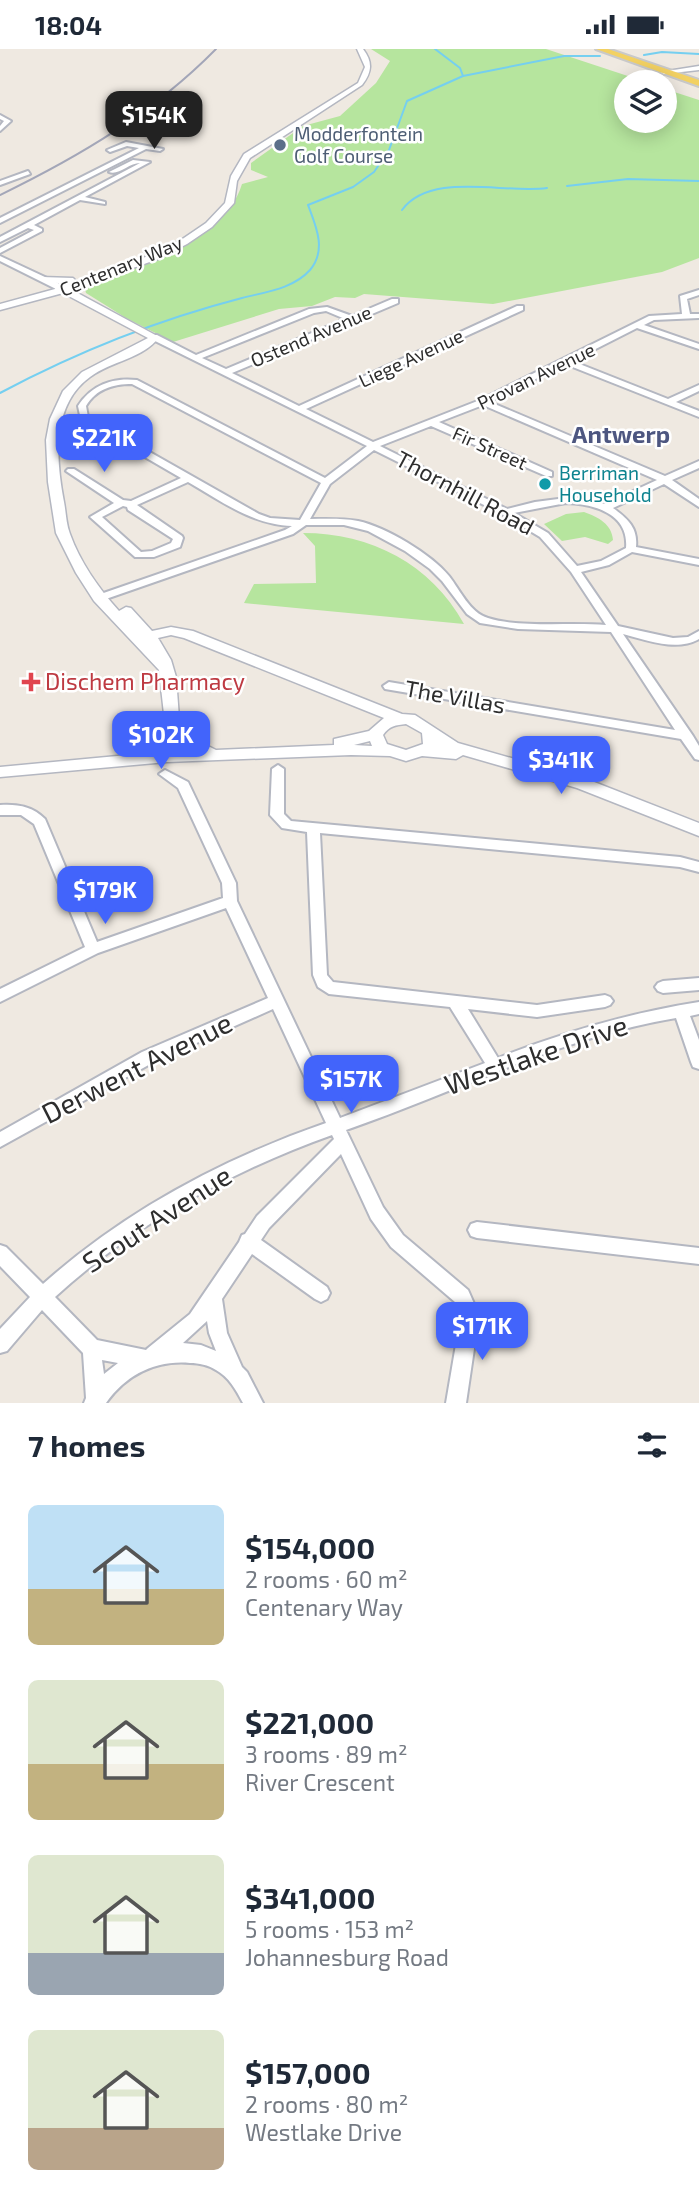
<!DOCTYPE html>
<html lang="en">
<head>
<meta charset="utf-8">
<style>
	:root { --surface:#fff; --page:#f6f6f7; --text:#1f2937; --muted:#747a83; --accent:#4264fb }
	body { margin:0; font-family:"Exo 2",sans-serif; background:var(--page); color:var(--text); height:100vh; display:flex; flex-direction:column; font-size:26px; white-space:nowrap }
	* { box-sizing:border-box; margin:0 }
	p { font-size:23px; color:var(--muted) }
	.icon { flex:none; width:38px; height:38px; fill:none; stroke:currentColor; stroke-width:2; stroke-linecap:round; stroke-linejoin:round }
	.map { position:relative; height:1354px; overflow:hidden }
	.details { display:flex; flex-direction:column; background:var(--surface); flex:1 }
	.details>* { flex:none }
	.controls { position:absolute; left:614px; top:21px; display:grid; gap:14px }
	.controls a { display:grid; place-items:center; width:63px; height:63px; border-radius:50%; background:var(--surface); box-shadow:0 4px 18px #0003; font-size:35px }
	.price { position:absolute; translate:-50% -60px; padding:0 16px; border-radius:14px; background:var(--accent); color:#fff; font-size:23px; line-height:46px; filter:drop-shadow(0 2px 4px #0008) }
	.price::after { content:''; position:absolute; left:50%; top:42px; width:21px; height:16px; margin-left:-10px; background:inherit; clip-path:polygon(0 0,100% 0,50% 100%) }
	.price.current { background:#222; color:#fff }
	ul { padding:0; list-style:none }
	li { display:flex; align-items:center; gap:21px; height:175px; padding:0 28px }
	li span { display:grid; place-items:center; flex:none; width:196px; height:140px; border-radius:10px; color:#555 }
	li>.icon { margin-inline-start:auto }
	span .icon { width:84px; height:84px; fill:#fffc; stroke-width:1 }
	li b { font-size:30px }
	h2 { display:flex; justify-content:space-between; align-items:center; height:84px; padding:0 28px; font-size:30px }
	.status { display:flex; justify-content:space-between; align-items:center; height:49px; padding:0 35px; background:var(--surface); direction:ltr }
	.status svg { height:19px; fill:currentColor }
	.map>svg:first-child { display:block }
	.green { fill:#b6e59e }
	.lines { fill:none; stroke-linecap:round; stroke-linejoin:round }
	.stream { stroke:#75cff0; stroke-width:2 }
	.street-casing { stroke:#b4b7c1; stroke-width:4 }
	.secondary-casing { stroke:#b4b7c1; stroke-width:3 }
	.primary-casing { stroke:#c9c9c9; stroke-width:4 }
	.street { fill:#fff; fill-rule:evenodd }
	.secondary { fill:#fff; fill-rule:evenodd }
	.primary { fill:#f2d163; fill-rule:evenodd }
	.rail { stroke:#a3a6b8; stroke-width:2 }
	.service-dot { fill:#5c6f8a; stroke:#fff; stroke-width:2.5 }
	.culture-dot { fill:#0f9aa8; stroke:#fff; stroke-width:2.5 }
	.health-dot { fill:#e0444e; stroke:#fff; stroke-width:2.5 }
	.labels { text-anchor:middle; stroke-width:5; stroke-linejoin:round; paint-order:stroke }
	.far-service-label { font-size:19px; fill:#4e5e75; stroke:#fff; text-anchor:start }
	.far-street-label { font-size:19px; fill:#2e2e2e; stroke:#fff }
	.far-culture-label { font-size:19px; fill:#0d838f; stroke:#fff; text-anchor:start }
	.street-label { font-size:23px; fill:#2e2e2e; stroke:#fff }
	.health-label { font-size:23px; fill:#be3a42; stroke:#fff; text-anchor:start }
	.far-district-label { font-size:24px; font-weight:bold; fill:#4d5680; stroke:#fff }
	.near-street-label { font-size:28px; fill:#2e2e2e; stroke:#fff }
</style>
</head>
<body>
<div class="status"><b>18:04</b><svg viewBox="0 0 49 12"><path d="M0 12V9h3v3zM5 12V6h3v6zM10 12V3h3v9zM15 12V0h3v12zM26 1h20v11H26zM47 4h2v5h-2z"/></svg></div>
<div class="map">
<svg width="699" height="1354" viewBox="0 0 699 1354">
	<rect width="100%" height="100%" fill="#efe9e1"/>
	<!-- green -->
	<g class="green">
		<path d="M371 0H546L646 33H626V72H665V40L699 51V209L662 223 493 255 364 245 355 249 335 248 312 257 279 260 173 293 126 269 86 244 85 240 91 235C138 215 226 190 242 135L268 128 251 121V114L303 77 340 67 376 34 390 12Z"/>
		<path d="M584 463C598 468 612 475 613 491L608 495 585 488 562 492 544 475 566 465Z"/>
		<path d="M303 484C371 484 431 515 464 575L244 554 254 535 316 534 315 497Z"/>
	</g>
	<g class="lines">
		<!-- stream -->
		<g class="stream">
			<polyline points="644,6 662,3 699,5"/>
			<polyline points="463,27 564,7 600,7"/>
			<polyline points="567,137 628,130 699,132"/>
			<path d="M402 161C431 122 503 145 547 139"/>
			<path d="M0 344C77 303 157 271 242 249 265 243 293 240 310 221 327 201 316 177 308 156L353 138 374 123 389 101 407 52 463 27 460 19 435 0"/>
		</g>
		<defs>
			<g id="street">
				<polygon points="0,66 11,72 0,82 0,77 4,72 0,70"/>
				<polygon points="126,93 163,100 160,102 146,100 0,174 0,169 139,99 127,97 110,103 107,101"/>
				<path d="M133 111 150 113 85 148 105 153V155L80 151 34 176 42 180V182L0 204V199L34 181 28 179 0 193V188L140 114C129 114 118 127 109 123Z"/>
				<polygon points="28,122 30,125 0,136 0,132"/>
				<polygon points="0,207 62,236 63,238 56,240 0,212"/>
				<path d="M699 241V246L687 250 690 265H699V269L654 271 644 276 699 295V300L637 279 572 312 668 350 699 336V342L676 353 699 362V368L565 315 490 353 665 427 699 412V419L672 431 699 450V458L664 435 613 459C628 470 638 479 636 498L699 510V516L632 503 609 516 581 523 618 577 673 589 688 588 699 582V590C676 603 647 591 623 585L693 687 699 697V711L695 710 681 690 385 640 383 637 389 633 675 681 611 583 518 580 480 574 467 565 442 532 430 520 405 502 368 482 344 476H306L293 485 103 551H95L94 549 95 547 285 481 292 477C253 476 221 452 188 433L137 456 182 487 183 489 180 498 154 508H135L90 468 114 454 66 422 68 420H74L123 451 131 452 181 429 81 371 78 357C91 336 113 328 137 331L325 429 367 397 151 290V286H157L196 306 309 260 327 258 352 267 392 250H398V254L232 324 299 357 517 257H523V261L306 360 373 393 480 351 649 267 682 265 680 247ZM326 262 345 270 226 320 202 309 314 264ZM132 335 321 434 300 471 270 469 259 465 88 368 86 357C96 340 113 335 132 335ZM483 356 657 431 605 455 581 449H566L535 453 507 460 380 397 431 377 546 427H552V423L439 373ZM374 401 502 465 540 488 571 523 606 576C572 573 519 579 488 569 470 564 460 541 449 527 431 505 386 478 358 472 342 469 326 470 310 470L330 435ZM566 454C593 455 629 464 626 499L601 512 577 517 548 484 514 464ZM123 457 127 458 128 461 173 490 171 494 152 502 141 503 102 468Z"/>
				<path d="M278 716 284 720V765L291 772 680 808 699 813V823L680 818 320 784 327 926 333 933 537 956 605 946 610 948 613 952 610 956 605 958 537 968 468 960 498 1009C564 983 630 964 699 953V965L690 967 699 991V1020L693 1018 691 1013 676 969C561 988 456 1043 346 1081L383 1158 403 1186 468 1241 479 1266 466 1354H446L461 1266 455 1253 391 1198 371 1170 341 1105 269 1179 261 1191 327 1238 330 1244 327 1250 321 1253 315 1250 252 1205 222 1250 227 1284 242 1318 247 1323 263 1354H243C236 1341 229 1328 216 1321 208 1316 199 1314 190 1314 155 1311 126 1326 106 1354H84L86 1349 83 1304 42 1261 7 1302 0 1304V1280L30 1248 0 1217V1196L6 1198 43 1235C125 1162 222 1110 326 1074L273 960 154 1013 0 1098V1083L142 1003 268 949 226 859 98 904 0 953V940L85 898 34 775 21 766H0V756C17 755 32 757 45 770L97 893 223 849 222 834 178 739 159 725 165 721 188 733 236 834 237 852 340 1069 485 1014 450 958 329 945 318 938 313 926 307 783 282 779 270 766 272 720ZM332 1086 334 1090 257 1167 245 1185 242 1186 239 1193 190 1265 148 1299 146 1301 97 1291 55 1248C135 1175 231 1122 332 1086ZM207 1272 209 1284 216 1302 201 1296 183 1294ZM102 1311 118 1314 104 1325Z"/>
				<polygon points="699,929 699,941 663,944 658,942 655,938 658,934 663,932"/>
				<polygon points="477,1173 699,1199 699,1215 477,1189 471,1187 468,1181 471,1175"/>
			</g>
			<g id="secondary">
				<path d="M357 0H363C373 13 372 23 362 36L250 109 237 132 234 154 212 178 187 195 158 210 72 241 159 288C143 310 111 312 90 328 51 356 56 411 64 453 66 463 66 475 70 485 80 513 99 540 119 562L126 558 131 559 152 582 171 578 193 582 402 665 415 666 458 694 589 731 699 774V787L577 739 463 706 456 710 422 707 406 712 390 707 351 706 167 713 0 728V718L160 703 164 665 159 621 94 552 76 524 56 484 48 433 46 391 50 370 63 342 82 323 148 289 63 244 0 261V255L55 240 56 236 72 235 44 233 39 230 41 228 73 229 77 233 151 206 181 191 206 174 225 154 231 127 244 105 358 34 365 18ZM171 586 184 589 384 669 369 682 334 690V696L216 701 192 689 185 683 179 669 176 628 171 611 158 589ZM406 675 422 684 423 695 406 701 387 695 383 686C389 677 396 676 406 675ZM370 692 372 697 354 696ZM177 694 192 702H176Z"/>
				<polygon points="699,17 699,21 664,25 661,23"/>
			</g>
			<polygon id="primary" points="596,0 608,0 699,31 699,37"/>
		</defs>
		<!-- street casing -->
		<use href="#street" class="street-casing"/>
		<!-- secondary casing -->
		<use href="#secondary" class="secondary-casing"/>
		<!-- primary casing -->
		<use href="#primary" class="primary-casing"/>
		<!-- street -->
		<use href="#street" class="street"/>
		<!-- secondary -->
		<use href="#secondary" class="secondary"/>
		<!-- primary -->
		<use href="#primary" class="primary"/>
		<!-- rail -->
		<path class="rail" d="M0 146C80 107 153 64 216 0"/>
	</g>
	<!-- markers -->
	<circle class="service-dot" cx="280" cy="96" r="7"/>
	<circle class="culture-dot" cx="545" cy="435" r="7"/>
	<path class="health-dot" d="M27.5 622.5h7v7h7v7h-7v7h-7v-7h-7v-7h7z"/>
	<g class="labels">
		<!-- far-service labels -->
		<g class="far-service-label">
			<text x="294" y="92">Modderfontein<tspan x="294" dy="22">Golf Course</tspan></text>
		</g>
		<!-- far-street labels -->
		<g class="far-street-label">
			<text transform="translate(121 217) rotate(-22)" y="7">Centenary Way</text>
			<text transform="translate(311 287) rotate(-23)" y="7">Ostend Avenue</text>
			<text transform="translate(411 309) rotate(-25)" y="7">Liege Avenue</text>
			<text transform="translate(536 327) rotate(-26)" y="7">Provan Avenue</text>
			<text transform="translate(490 399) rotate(24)" y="7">Fir Street</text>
		</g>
		<!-- far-culture labels -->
		<g class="far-culture-label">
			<text x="559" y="431">Berriman<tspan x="559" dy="22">Household</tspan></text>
		</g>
		<!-- street labels -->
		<g class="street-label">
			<text transform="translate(465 444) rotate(28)" y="8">Thornhill Road</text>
			<text transform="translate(455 648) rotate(10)" y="8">The Villas</text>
		</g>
		<!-- health labels -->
		<g class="health-label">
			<text x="45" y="641">Dischem Pharmacy</text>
		</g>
		<!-- far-district labels -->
		<g class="far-district-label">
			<text x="621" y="394">Antwerp</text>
		</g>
		<!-- near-street labels -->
		<g class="near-street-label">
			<text transform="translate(536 1006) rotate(-19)" y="10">Westlake Drive</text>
			<text transform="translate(137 1019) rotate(-27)" y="10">Derwent Avenue</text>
			<text transform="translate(157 1170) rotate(-33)" y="10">Scout Avenue</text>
		</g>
	</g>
</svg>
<div class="controls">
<a><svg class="icon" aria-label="layers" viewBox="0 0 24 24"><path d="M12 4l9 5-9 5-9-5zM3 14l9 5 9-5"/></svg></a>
</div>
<b class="price current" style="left:154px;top:102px">$154K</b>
<b class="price" style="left:104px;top:425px">$221K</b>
<b class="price" style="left:161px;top:722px">$102K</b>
<b class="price" style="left:561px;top:747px">$341K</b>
<b class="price" style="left:105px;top:877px">$179K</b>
<b class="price" style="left:351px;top:1066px">$157K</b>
<b class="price" style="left:482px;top:1313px">$171K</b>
</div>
<section class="details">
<h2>7 homes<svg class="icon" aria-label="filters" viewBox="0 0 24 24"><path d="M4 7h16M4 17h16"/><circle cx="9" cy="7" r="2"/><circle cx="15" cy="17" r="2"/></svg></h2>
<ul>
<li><span style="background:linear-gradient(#bfe0f5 60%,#c2b280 0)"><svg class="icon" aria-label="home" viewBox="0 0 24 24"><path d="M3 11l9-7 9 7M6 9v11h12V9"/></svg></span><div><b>$154,000</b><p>2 rooms · 60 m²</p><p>Centenary Way</p></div></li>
<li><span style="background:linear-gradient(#dfe7d0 60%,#c2b280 0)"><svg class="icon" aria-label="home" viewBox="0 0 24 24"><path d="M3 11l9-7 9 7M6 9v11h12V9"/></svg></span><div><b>$221,000</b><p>3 rooms · 89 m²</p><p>River Crescent</p></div></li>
<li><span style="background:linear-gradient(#dfe7d0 70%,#9aa5b1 0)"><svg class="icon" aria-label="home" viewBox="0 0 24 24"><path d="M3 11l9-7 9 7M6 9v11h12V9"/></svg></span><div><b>$341,000</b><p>5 rooms · 153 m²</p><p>Johannesburg Road</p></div></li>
<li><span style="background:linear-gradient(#dfe7d0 70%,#b9a48a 0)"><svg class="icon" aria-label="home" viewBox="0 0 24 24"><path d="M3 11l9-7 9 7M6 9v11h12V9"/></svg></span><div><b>$157,000</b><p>2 rooms · 80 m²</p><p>Westlake Drive</p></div></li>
</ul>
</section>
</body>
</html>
